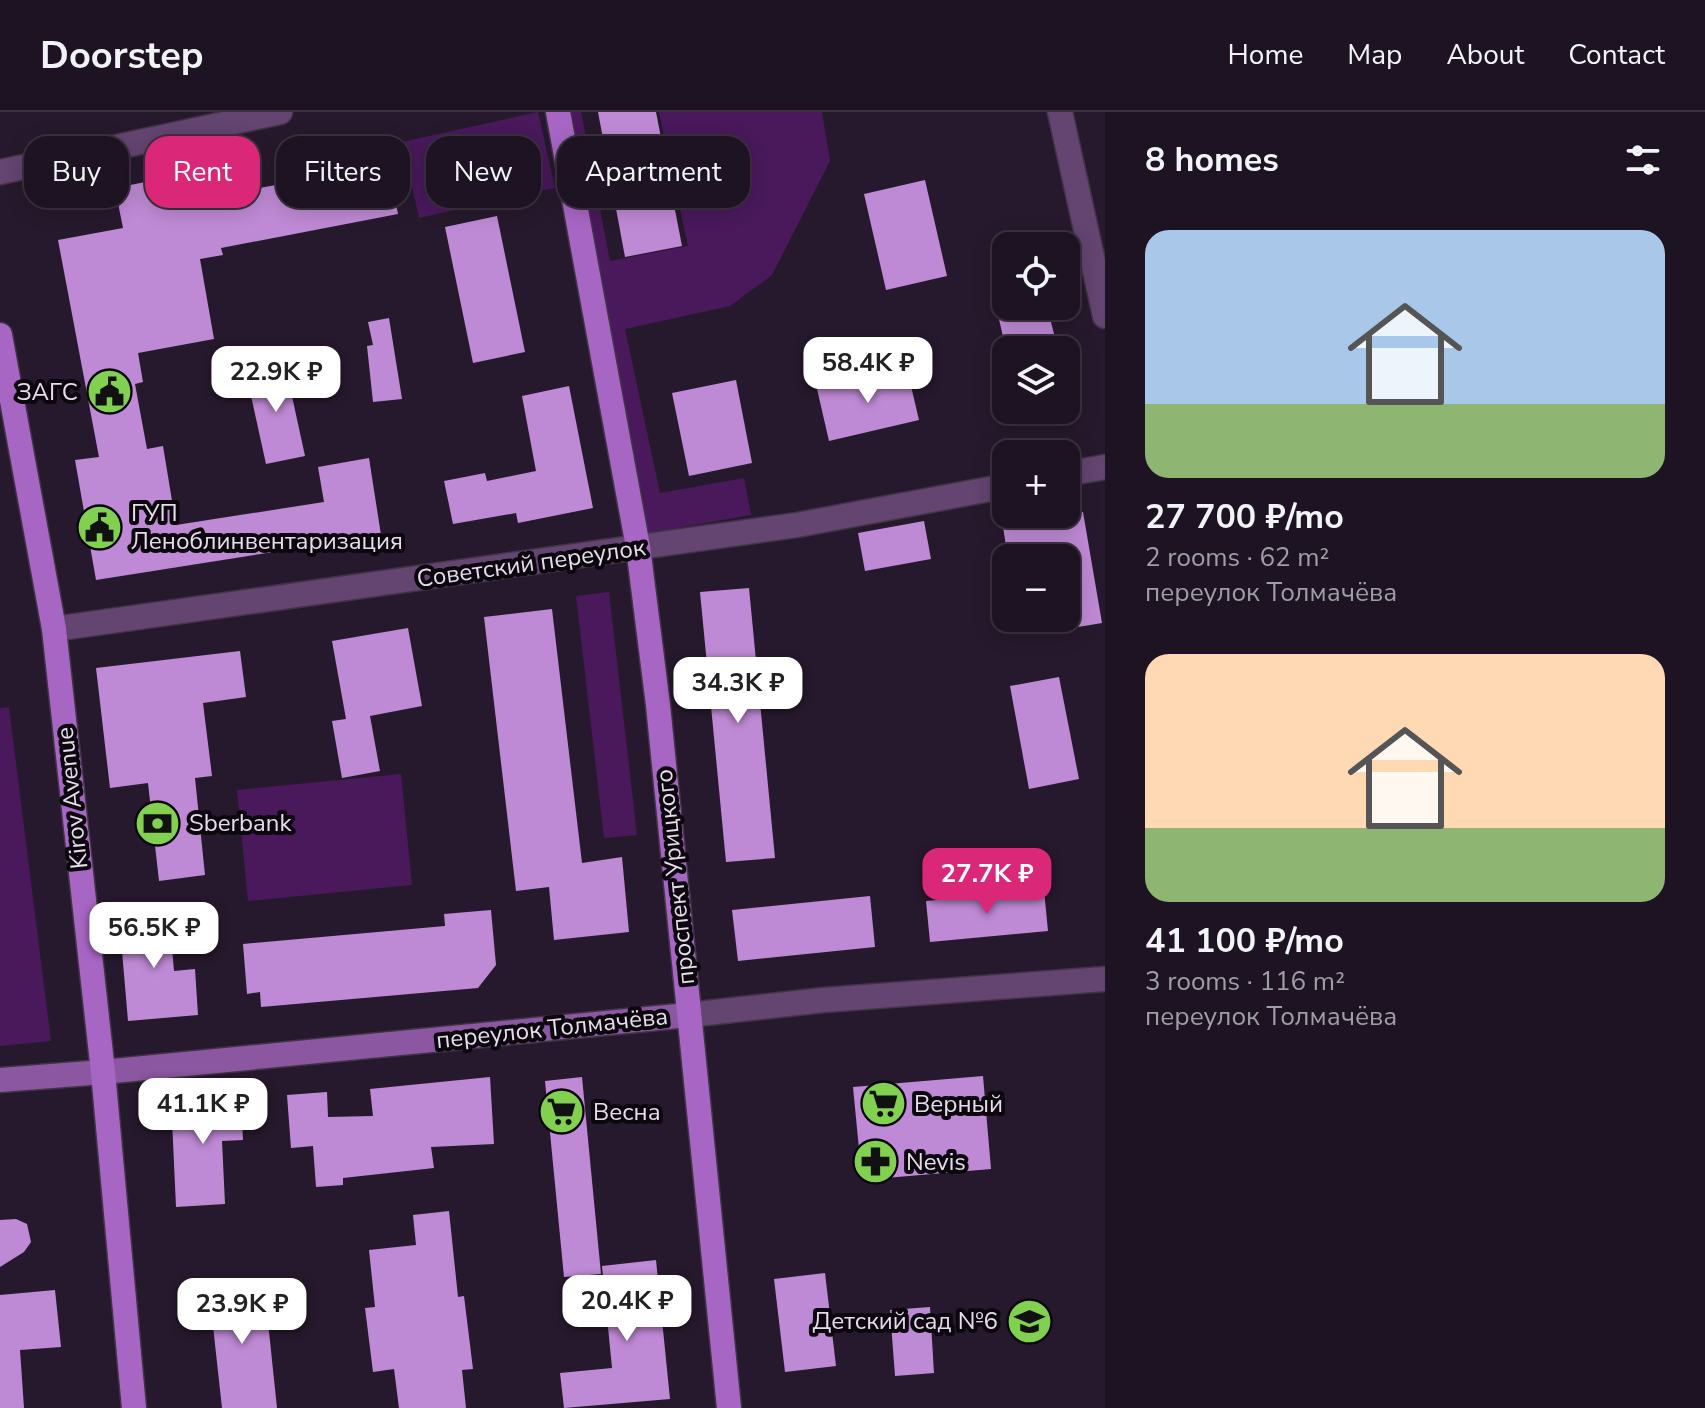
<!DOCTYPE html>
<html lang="en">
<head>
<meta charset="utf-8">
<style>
	:root { --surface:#1d1322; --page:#2a202f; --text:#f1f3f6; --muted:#a09ea5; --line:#3b3240; --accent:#db2777 }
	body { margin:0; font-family:"Nunito Sans",sans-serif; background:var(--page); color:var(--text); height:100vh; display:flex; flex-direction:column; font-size:30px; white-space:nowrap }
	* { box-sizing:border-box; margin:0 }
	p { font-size:26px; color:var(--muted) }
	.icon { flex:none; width:44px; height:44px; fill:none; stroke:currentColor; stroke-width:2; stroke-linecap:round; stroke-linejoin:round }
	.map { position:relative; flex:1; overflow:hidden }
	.sheet { display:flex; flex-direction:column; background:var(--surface); width:600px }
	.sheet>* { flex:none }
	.top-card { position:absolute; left:24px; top:24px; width:760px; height:72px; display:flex; gap:16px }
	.buttons { position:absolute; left:992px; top:120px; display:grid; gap:16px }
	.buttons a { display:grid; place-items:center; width:88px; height:88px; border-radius:16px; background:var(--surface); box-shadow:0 4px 20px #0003,0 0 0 2px var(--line); font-size:40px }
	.price { position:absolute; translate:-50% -68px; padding:0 18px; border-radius:16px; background:#fff; color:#222; font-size:26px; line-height:52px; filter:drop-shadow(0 2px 4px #0008) }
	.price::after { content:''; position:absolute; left:50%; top:48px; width:24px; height:18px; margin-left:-12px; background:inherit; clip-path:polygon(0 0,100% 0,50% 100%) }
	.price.selected { background:var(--accent); color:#fff }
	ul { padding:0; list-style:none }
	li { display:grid; align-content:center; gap:16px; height:424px; padding:0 40px }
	li span { display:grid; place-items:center; height:248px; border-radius:24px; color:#555 }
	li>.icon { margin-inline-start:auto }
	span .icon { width:144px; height:144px; fill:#fffc; stroke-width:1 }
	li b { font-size:34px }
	h2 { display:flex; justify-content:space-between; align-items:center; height:96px; padding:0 40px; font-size:34px }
	.chip { padding:0 28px; border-radius:24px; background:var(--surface); box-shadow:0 4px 20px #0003,0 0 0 2px var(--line); font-size:28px; line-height:72px }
	.chip.selected { background:var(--accent); color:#fff }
	header { display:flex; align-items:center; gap:48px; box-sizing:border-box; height:112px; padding:0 40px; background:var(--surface); border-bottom:2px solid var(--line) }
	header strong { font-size:38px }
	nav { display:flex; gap:44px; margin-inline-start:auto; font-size:28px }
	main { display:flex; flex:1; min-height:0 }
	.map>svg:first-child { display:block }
	.green { fill:#49195b }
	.building { fill:#bf8ad5 }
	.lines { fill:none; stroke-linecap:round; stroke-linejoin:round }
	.street-casing { stroke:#423447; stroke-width:27 }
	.secondary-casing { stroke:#423447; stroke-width:27 }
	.primary-casing { stroke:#423447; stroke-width:27 }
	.street { stroke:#644471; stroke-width:24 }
	.secondary { stroke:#8b57a0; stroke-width:24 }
	.primary { stroke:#a866c4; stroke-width:24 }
	.labels { text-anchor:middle; stroke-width:8; stroke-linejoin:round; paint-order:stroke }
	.poi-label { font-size:24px; fill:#e6dcea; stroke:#0c070f; text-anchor:start }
	.street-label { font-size:24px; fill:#e6dcea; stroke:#0c070f }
</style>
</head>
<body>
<header>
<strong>Doorstep</strong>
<nav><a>Home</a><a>Map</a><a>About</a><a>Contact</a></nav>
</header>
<main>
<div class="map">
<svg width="1105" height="1296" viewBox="0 0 1105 1296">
	<rect width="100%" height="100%" fill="#27192d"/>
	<!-- green -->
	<g class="green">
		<polygon points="538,0 555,76 419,106 402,30"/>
		<polygon points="555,0 581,0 610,149 688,134 659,0 822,0 830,49 772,163 730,194 625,217 660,381 744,366 751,403 639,423"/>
		<polygon points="609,480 637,723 604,726 576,484"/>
		<polygon points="9,595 51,929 0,934 0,596"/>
		<polygon points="401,662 412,773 248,789 237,678"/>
	</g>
	<!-- building -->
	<g class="building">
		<polygon points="598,0 656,0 682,134 625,145"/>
		<polygon points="379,54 383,77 393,75 398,102 221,136 223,143 200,147 214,227 138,241 143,270 135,272 147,337 163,334 176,413 324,390 318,355 369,346 381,423 96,468 75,348 99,345 58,128 123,116 115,76 206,58 211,85"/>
		<polygon points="925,68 947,164 886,178 864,82"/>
		<polygon points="497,104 525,240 473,251 445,115"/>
		<polygon points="996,194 1047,194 1058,238 1006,238"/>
		<polygon points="389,206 402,287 373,290 367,234 373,233 368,210"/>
		<polygon points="285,252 305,344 266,352 246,261"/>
		<polygon points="907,257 919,308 829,329 817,277"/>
		<polygon points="736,268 752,351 689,364 672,281"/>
		<polygon points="569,274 593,396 518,411 516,401 453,412 444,369 485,361 487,369 536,359 522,284"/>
		<polygon points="1083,400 1102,511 1066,517 1066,446 1008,446 1003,415"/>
		<polygon points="924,409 931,447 865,459 858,421"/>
		<polygon points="749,476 775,746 726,750 700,480"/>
		<polygon points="552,497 582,751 622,745 629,820 554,828 549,775 516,779 484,505"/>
		<polygon points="408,516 422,594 370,604 380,659 342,666 332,609 346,607 332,529"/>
		<polygon points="240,539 246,585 203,591 212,664 195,666 205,763 159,769 148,671 110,676 96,556"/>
		<polygon points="1059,565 1079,667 1029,677 1010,574"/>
		<polygon points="1044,778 1048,819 930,830 926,789"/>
		<polygon points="870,784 875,835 738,849 732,798"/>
		<polygon points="491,798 496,853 478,876 261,895 260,880 247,882 243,832 445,814 444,802"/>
		<polygon points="169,800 174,859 195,857 198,903 128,909 119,804"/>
		<polygon points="983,964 991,1057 862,1068 853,975"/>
		<polygon points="490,965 494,1032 431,1035 434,1056 343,1066 343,1073 316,1075 313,1034 291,1036 287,983 327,980 328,1005 373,1004 370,977"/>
		<polygon points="582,965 601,1162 564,1165 545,969"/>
		<polygon points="241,984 243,1028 222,1029 225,1092 176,1095 171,986"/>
		<polygon points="449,1099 458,1185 464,1184 473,1257 462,1258 466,1296 399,1296 394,1257 373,1260 365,1196 375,1195 369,1138 416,1133 413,1103"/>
		<polygon points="16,1107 27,1112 31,1130 24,1140 0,1155 0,1108"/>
		<polygon points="656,1148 670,1287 564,1296 560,1261 612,1256 602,1154"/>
		<polygon points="825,1161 836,1254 785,1260 774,1167"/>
		<polygon points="264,1172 277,1296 222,1296 212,1205 204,1206 201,1179"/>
		<polygon points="55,1178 61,1235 20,1238 24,1296 0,1296 0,1183"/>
		<polygon points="930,1195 934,1261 895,1264 890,1198"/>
	</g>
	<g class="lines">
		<defs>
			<g id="street">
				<polyline points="1060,0 1105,204"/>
				<polyline points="0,60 280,0"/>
				<polyline points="1066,362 1105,355"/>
				<polyline points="54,517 797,413 1006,374"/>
				<polyline points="688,903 824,888 1105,867"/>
			</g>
			<polyline id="secondary" points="0,968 103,960 688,903"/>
			<g id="primary">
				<polyline points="558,0 638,435 658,593 729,1296"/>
				<polyline points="0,223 54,517 103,960 134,1296"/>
			</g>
		</defs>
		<!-- street casing -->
		<use href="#street" class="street-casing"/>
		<!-- secondary casing -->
		<use href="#secondary" class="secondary-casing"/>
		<!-- primary casing -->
		<use href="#primary" class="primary-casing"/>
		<!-- street -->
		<use href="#street" class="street"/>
		<!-- secondary -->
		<use href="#secondary" class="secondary"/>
		<!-- primary -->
		<use href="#primary" class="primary"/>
	</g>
	<!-- icons -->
	<defs>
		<symbol id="civic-disc" viewBox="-11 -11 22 22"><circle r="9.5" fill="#81d050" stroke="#0c070f"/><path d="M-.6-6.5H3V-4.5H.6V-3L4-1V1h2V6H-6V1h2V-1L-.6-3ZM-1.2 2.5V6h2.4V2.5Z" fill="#111"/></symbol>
		<symbol id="bank-disc" viewBox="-11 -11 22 22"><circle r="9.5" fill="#81d050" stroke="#0c070f"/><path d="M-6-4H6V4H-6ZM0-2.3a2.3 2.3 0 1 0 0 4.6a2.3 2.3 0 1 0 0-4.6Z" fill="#111"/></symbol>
		<symbol id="supermarket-disc" viewBox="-11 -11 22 22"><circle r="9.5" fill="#81d050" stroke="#0c070f"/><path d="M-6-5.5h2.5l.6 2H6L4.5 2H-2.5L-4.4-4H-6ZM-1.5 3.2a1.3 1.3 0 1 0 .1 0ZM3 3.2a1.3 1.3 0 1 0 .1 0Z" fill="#111"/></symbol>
		<symbol id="pharmacy-disc" viewBox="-11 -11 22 22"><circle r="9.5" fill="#81d050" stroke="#0c070f"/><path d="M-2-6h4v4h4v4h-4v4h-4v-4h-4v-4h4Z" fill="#111"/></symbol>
		<symbol id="school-disc" viewBox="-11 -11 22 22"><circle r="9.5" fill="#81d050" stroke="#0c070f"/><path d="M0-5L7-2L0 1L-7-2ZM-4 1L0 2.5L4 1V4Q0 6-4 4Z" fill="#111"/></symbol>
	</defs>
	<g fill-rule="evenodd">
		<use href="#civic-disc" x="84" y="254" width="51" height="51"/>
		<use href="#civic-disc" x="74" y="390" width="51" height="51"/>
		<use href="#bank-disc" x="132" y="686" width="51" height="51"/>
		<use href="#supermarket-disc" x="858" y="966" width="51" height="51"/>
		<use href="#supermarket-disc" x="536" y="974" width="51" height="51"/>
		<use href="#pharmacy-disc" x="850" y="1024" width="51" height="51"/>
		<use href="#school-disc" x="1004" y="1184" width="51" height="51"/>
	</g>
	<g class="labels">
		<!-- poi labels -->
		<g class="poi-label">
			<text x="78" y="288" text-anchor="end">ЗАГС</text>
			<text x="131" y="409">ГУП<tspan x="131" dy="28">Леноблинвентаризация</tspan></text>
			<text x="189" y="719">Sberbank</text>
			<text x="914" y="1000">Верный</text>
			<text x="593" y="1008">Весна</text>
			<text x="906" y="1058">Nevis</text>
			<text x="998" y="1217" text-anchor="end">Детский сад №6</text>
		</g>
		<!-- street labels -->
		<g class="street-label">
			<text transform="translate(531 451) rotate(-8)" y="8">Советский переулок</text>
			<text transform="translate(72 686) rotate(-96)" y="8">Kirov Avenue</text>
			<text transform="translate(675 765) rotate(-96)" y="8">проспект Урицкого</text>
			<text transform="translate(552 916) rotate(-6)" y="8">переулок Толмачёва</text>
		</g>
	</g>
</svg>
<div class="buttons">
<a><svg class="icon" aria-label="locate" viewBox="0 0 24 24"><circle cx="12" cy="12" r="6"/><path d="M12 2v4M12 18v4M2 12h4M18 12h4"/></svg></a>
<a><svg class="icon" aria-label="layers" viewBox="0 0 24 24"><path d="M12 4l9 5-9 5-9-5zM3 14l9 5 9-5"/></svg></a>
<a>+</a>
<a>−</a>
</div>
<b class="price" style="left:868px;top:293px">58.4K ₽</b>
<b class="price" style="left:276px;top:302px">22.9K ₽</b>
<b class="price" style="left:738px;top:613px">34.3K ₽</b>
<b class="price selected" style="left:987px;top:804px">27.7K ₽</b>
<b class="price" style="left:154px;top:858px">56.5K ₽</b>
<b class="price" style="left:203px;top:1034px">41.1K ₽</b>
<b class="price" style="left:627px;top:1231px">20.4K ₽</b>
<b class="price" style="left:242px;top:1234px">23.9K ₽</b>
<div class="top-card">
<a class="chip">Buy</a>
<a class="chip selected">Rent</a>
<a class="chip">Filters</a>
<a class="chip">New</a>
<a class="chip">Apartment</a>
</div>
</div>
<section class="sheet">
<h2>8 homes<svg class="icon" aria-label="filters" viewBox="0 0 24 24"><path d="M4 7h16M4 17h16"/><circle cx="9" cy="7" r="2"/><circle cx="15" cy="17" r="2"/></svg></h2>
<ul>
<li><span style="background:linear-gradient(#a9c7e8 70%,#8fb573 0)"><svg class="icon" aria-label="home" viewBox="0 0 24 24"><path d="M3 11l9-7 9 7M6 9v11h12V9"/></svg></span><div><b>27 700 ₽/mo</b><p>2 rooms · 62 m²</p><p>переулок Толмачёва</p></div></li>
<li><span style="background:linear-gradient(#ffd9b3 70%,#8fb573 0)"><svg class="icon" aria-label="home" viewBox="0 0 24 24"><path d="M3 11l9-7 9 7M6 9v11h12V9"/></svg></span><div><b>41 100 ₽/mo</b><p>3 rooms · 116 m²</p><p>переулок Толмачёва</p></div></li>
</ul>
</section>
</main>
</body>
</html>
